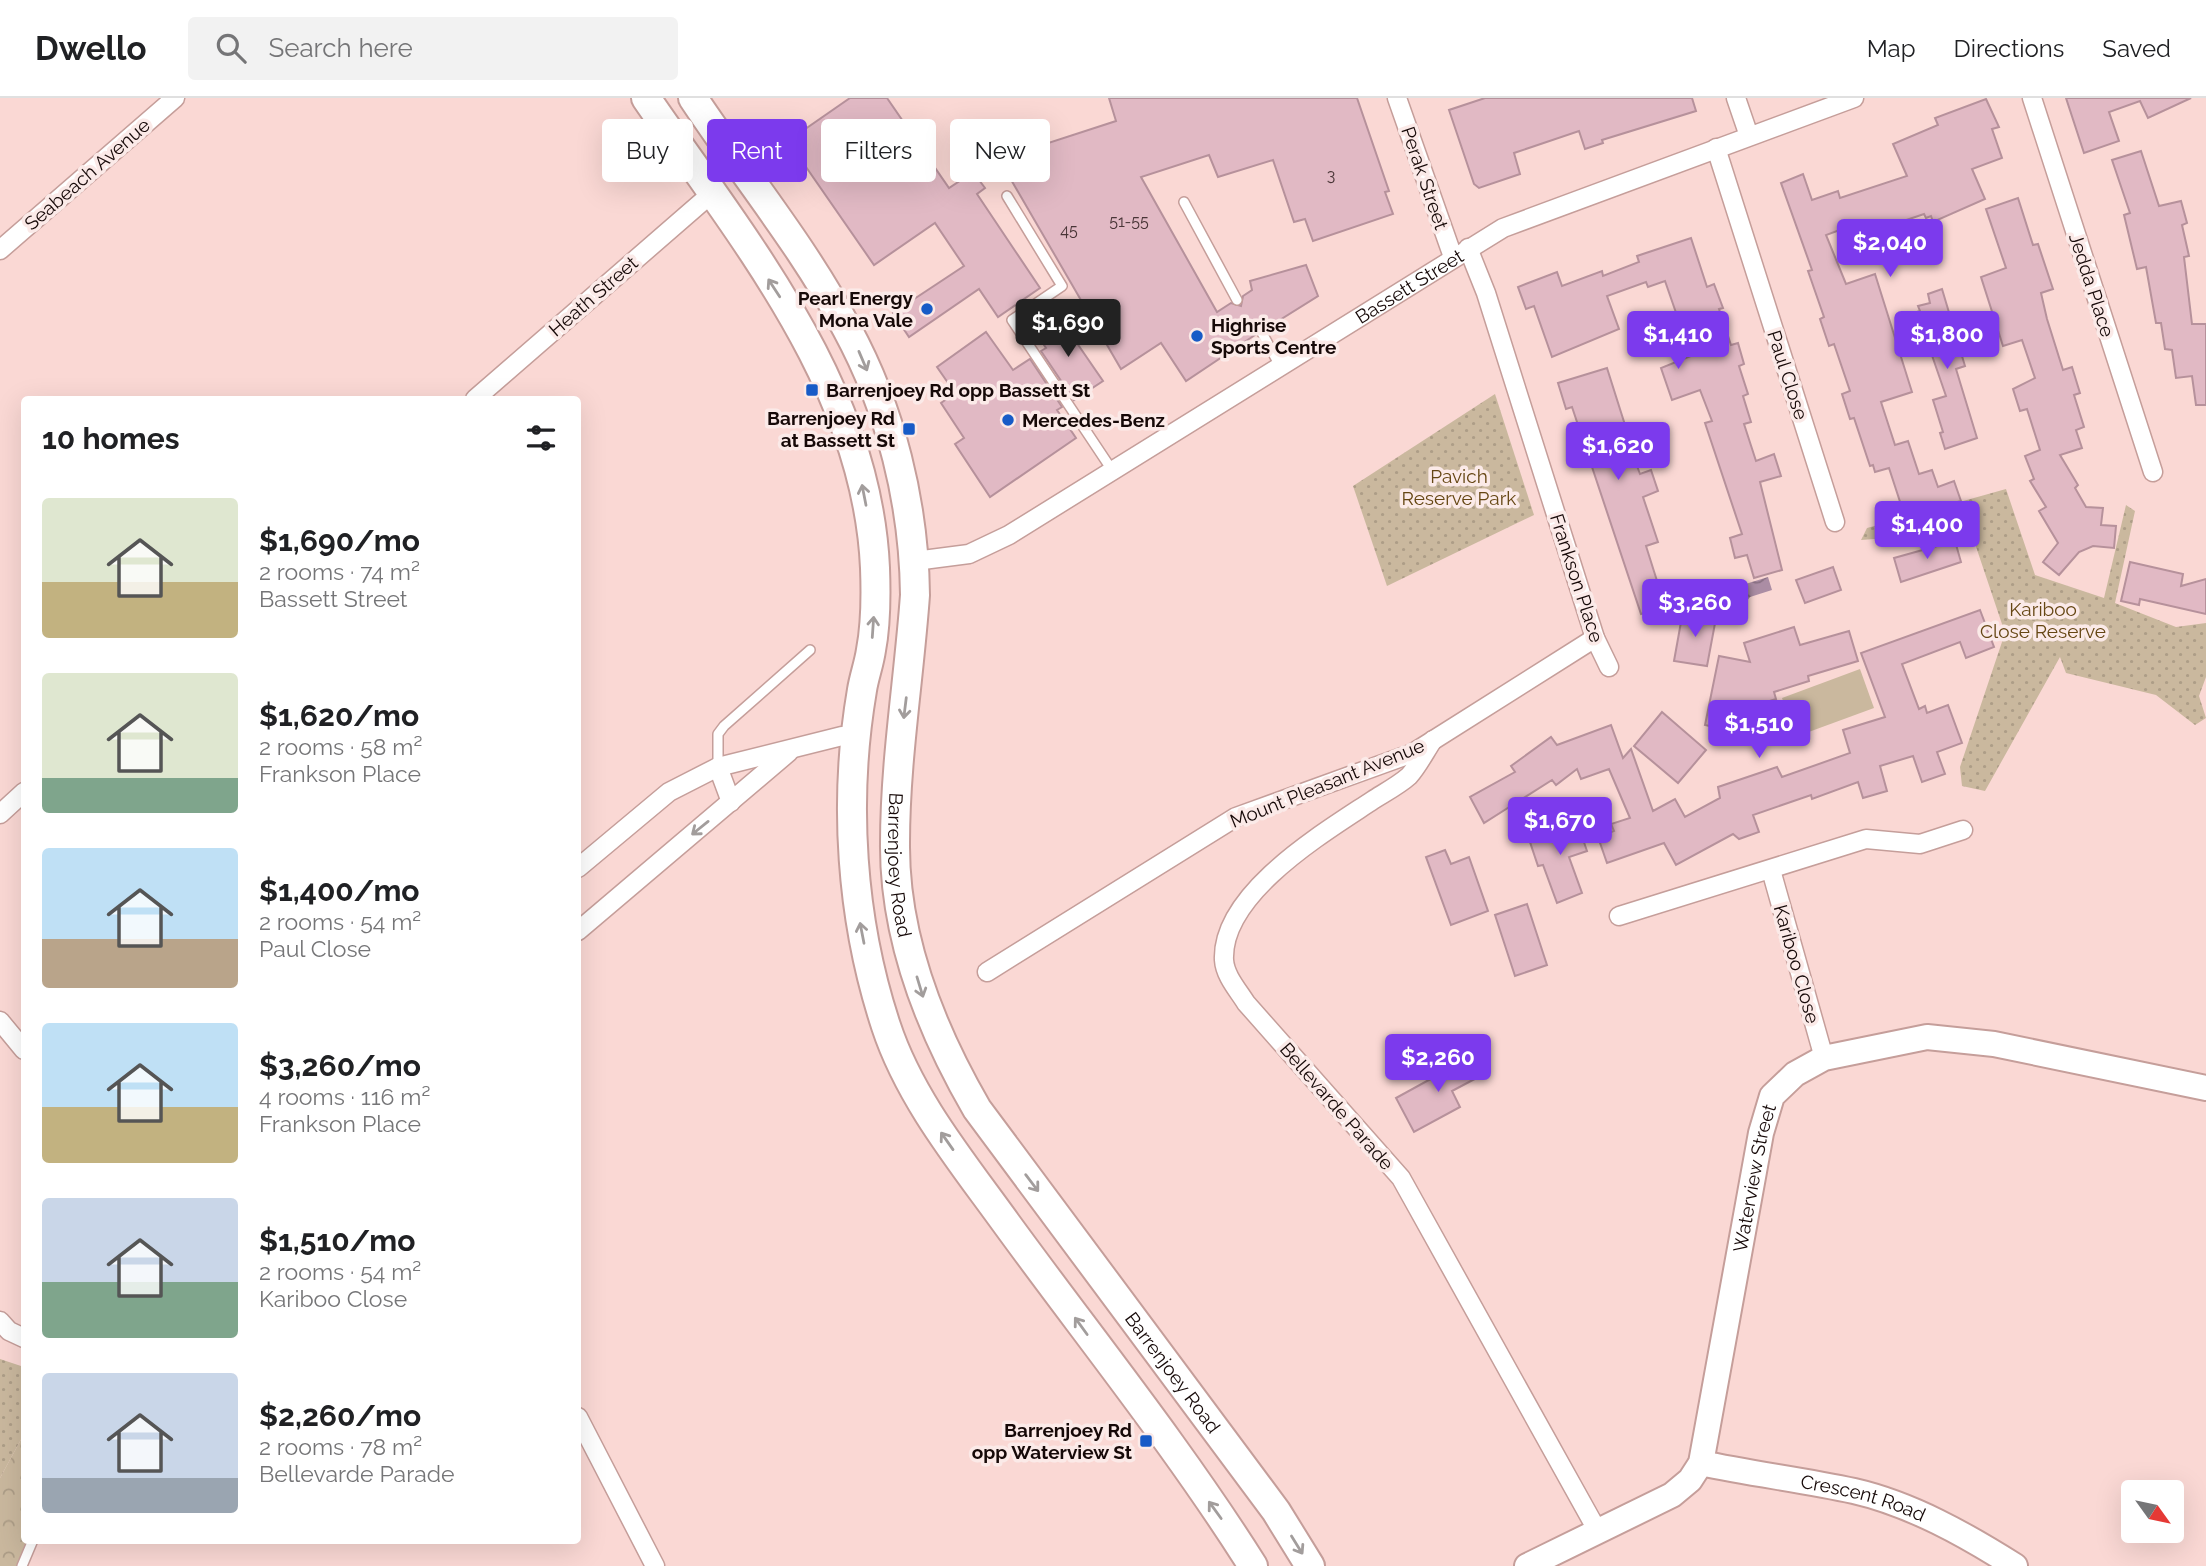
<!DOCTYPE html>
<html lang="en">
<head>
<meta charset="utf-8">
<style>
	:root { --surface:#fff; --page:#f2f2f2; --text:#202124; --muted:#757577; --line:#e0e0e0; --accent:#7c3aed }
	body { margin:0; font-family:Raleway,sans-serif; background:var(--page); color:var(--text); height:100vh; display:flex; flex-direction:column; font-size:26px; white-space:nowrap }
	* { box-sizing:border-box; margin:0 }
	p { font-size:23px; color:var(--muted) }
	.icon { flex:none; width:38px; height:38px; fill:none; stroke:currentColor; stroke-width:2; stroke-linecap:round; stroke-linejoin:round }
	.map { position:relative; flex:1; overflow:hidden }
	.side { position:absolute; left:21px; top:298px; width:560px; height:1148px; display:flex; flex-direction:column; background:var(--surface); border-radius:7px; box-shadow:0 7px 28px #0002 }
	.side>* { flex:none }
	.guide { position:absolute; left:602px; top:21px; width:665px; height:63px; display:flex; gap:14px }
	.needle { width:46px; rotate:123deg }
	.fabs { position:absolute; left:2121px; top:1382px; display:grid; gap:14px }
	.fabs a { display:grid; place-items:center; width:63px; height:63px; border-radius:7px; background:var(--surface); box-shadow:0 7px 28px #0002; font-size:35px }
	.price { position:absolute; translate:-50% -60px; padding:0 16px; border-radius:7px; background:var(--accent); color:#fff; font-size:23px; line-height:46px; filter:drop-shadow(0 2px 4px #0008) }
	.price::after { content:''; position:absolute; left:50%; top:42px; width:21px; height:16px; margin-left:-10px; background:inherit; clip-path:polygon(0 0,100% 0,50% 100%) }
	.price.current { background:#222; color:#fff }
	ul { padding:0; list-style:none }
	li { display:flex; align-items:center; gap:21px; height:175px; padding:0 21px }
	li span { display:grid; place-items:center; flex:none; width:196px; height:140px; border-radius:7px; color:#555 }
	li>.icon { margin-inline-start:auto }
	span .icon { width:84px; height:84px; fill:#fffc; stroke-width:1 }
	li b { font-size:30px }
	h2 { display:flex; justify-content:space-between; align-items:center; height:84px; padding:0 21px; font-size:30px }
	.pill { padding:0 24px; border-radius:7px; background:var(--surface); box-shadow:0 7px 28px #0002; font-size:24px; line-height:63px }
	.pill.current { background:var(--accent); color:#fff }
	header { display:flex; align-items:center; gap:42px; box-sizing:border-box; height:98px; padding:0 35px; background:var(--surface); border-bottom:2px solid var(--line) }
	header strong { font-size:33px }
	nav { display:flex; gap:38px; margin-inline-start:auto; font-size:24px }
	.search { width:490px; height:63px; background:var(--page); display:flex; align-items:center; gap:18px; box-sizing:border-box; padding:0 24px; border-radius:7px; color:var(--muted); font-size:26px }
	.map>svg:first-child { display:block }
	.grass { fill:#cab89e }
	.forest { fill:url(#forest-crowns) }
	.park { fill:url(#park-dots) }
	.water { fill:url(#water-waves) }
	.building { fill:#e1b9c4; stroke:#b6919b; stroke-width:2 }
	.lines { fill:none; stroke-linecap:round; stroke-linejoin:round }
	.lane-casing { stroke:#c59e9a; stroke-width:12 }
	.street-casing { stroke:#c59e9a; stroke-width:21 }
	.secondary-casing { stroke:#c59e9a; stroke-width:28 }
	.primary-casing { stroke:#c59e9a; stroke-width:32 }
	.lane { stroke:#fff; stroke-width:9 }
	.street { stroke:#fff; stroke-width:18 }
	.secondary { stroke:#fff; stroke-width:24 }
	.primary { stroke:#fff; stroke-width:28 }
	.oneway { stroke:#a29d9c }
	.poi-dot { fill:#175bc7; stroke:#fbeae8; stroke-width:2.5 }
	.labels { text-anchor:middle; stroke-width:7; stroke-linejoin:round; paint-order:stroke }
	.number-label { font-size:16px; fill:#493537 }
	.street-label { font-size:19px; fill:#160908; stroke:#fbeae8 }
	.poi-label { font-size:19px; font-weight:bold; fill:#160908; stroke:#fbeae8; text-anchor:end }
	.park-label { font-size:19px; fill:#654613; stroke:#fbeae8 }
</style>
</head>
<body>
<header>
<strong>Dwello</strong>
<div class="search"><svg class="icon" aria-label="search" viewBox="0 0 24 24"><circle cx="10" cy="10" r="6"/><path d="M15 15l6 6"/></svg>Search here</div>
<nav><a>Map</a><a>Directions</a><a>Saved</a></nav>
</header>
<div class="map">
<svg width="2206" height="1468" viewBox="0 0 2206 1468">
	<defs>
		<pattern id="forest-crowns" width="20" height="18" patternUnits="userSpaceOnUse" patternTransform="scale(1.75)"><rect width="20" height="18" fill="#cab89e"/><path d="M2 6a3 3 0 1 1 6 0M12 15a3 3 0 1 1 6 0" fill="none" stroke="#ad9d87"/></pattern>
		<pattern id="park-dots" width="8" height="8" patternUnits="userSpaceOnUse" patternTransform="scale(1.75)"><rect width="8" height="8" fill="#cab89e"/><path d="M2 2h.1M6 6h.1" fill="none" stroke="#ad9d87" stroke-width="1.8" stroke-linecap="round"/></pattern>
		<pattern id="water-waves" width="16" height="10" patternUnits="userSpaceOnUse" patternTransform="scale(1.75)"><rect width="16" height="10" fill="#ab8da4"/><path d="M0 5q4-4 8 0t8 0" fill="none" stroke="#8a7184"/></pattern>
	</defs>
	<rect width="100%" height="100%" fill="#fad8d4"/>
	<!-- grass -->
	<polygon class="grass" points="1860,571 1874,610 1795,639 1782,600"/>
	<!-- forest -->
	<polygon class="forest" points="24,1336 24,1442 28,1442 17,1468 0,1468 0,1380"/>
	<!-- park -->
	<g class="park">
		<polygon points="1495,296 1534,417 1387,488 1353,388"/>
		<polygon points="2006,391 2035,477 2104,500 2126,407 2135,413 2115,505 2176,529 2206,525 2206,579 2199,598 2206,620 2195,627 2156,597 2066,575 2060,559 1985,693 1962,688 1960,669 2005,535 1965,416 1887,440 1861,442 1867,430"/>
		<polygon points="0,1261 24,1269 24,1336 0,1380"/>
	</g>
	<!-- water -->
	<polygon class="water" points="1768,479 1772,492 1750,499 1746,504 1744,500 1735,497 1739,488"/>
	<!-- building -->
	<g class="building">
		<polygon points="850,0 887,0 949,90 973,74 985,90 977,96 1040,190 998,219 979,191 909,239 893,215 964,168 935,125 874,167 788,43"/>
		<polygon points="1109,0 1357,0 1389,93 1385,94 1393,116 1313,143 1305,121 1294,124 1273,62 1218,79 1209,57 1141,79 1217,214 1231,205 1241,208 1243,198 1252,192 1250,183 1306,167 1318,198 1267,230 1257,227 1255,237 1186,283 1161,245 1121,271 999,61 1116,23"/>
		<polygon points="1485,0 1692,0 1696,13 1602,42 1603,45 1585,51 1579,33 1514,55 1520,76 1479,90 1474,86 1449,12"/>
		<polygon points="2066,0 2191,0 2148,20 2140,3 2109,14 2119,43 2084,55"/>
		<polygon points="1986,1 1999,29 1992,31 2002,60 1972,71 1985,101 1933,124 1931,118 1926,120 1924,116 1868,135 1864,123 1826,137 1846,186 1875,176 1912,294 1881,304 1895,347 1908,343 1919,376 1932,372 1938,389 1954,383 1961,403 1905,419 1889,370 1875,374 1873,367 1870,368 1854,320 1850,321 1842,296 1850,293 1834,246 1829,248 1820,221 1824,219 1808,173 1812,172 1781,85 1803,76 1812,102 1838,93 1840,100 1907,78 1893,46 1938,27 1935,20"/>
		<polygon points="2141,53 2159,108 2181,103 2187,125 2182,127 2189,158 2184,159 2192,226 2206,226 2206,307 2196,307 2192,278 2176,280 2172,252 2165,251 2161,225 2156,225 2146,169 2137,171 2124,117 2130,115 2112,62"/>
		<polygon points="2018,100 2033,147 2038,146 2053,191 2041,195 2047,221 2063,272 2072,269 2080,295 2074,297 2084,329 2076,332 2082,350 2060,357 2078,387 2075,390 2086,409 2103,410 2101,427 2116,428 2114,450 2093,448 2079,454 2059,477 2043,464 2058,445 2039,413 2046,409 2030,383 2034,381 2025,358 2040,352 2027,311 2020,313 2013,291 2035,280 2022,242 2003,248 1981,179 2006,170 1986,111"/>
		<polygon points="1691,140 1707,189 1714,186 1723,210 1719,211 1731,247 1738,245 1744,266 1739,268 1748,296 1743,298 1751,324 1744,326 1756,363 1774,356 1781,378 1760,384 1782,472 1754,480 1747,457 1735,460 1730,440 1742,436 1705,325 1712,323 1700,292 1672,302 1661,270 1691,258 1665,183 1648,189 1646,184 1607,198 1619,231 1552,259 1534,208 1526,211 1518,189 1557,174 1562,188 1602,173 1603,178 1639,164 1637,158"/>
		<polygon points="1942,191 1965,268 1956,271 1977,340 1945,351 1940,335 1943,334 1933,302 1946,298 1917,214 1920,213 1918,208 1930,205 1928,196"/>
		<polygon points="1059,219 1103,283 1074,302 1041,253 1046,250 1036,235"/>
		<polygon points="986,234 1013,272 1030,261 1062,309 1057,312 1076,340 990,399 955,346 964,340 941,305 955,295 937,269"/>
		<polygon points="1607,270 1625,327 1618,330 1628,362 1634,360 1640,376 1651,372 1658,393 1643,399 1658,444 1646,448 1658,486 1667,483 1674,506 1641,516 1572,309 1566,311 1558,285"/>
		<polygon points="1955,443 1961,464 1901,484 1894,460"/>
		<polygon points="2130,464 2183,476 2181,488 2206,481 2206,516 2140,501 2139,507 2121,503"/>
		<polygon points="1833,469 1841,492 1805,505 1796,482"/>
		<polygon points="1980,512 1994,549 1966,560 1960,544 1902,566 1919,611 1925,608 1927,615 1948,607 1962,645 1937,654 1945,676 1922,684 1913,658 1880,668 1887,693 1863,700 1858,684 1812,701 1811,697 1753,717 1759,734 1739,741 1733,736 1676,767 1664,745 1607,765 1598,739 1614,733 1611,726 1630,720 1609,671 1581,681 1577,671 1556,687 1552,682 1484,725 1470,699 1515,674 1511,668 1551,639 1557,647 1611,627 1623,660 1631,651 1653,713 1675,701 1685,719 1720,700 1718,689 1777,669 1782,679 1850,655 1843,632 1885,619 1861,555"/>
		<polygon points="1683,513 1716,520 1707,568 1674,563"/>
		<polygon points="1794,529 1800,547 1849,533 1858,563 1808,578 1809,583 1774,594 1776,601 1757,607 1751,633 1738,630 1737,634 1705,627 1719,558 1750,564 1744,545"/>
		<polygon points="1662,614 1706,652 1678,685 1634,648"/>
		<polygon points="1576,721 1587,753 1569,759 1582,795 1557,805 1543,767 1538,768 1528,738"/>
		<polygon points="1445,752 1451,766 1469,759 1488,813 1451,827 1426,759"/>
		<polygon points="1527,806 1547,867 1515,878 1495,817"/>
		<polygon points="1476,956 1486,975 1452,993 1460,1009 1414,1034 1396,1000"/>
	</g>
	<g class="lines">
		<defs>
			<g id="lane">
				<polyline points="1007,98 1062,188 1012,222 1112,372"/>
				<polyline points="1184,104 1237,202"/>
				<polyline points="1261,233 1280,268"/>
				<polyline points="718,669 718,636 724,628 810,552"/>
				<polyline points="22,1468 33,1442"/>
			</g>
			<g id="street">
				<polyline points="1397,0 1453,159"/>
				<polyline points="1736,0 1749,38"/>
				<polyline points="2032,0 2153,374"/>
				<polyline points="1716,50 1835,424"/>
				<polyline points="1468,150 1486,195 1595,540 1609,569"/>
				<polyline points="0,152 175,0"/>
				<polyline points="475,301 711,96"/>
				<path id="s1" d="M915 463 969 456 1009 437 1503 130 1854 0"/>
				<path d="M1433 642C1425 654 1418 668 1409 678 1399 687 1384 695 1373 702 1325 734 1221 795 1224 862 1225 878 1238 892 1246 905L1401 1080 1597 1432"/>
				<polyline points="718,669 731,704"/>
				<polyline points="0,716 24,694"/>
				<polyline points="578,770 669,694 718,669 842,638 858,638"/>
				<polyline points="1771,772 1824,960"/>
				<polyline points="1619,818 1866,741 1920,746 1963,732"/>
				<polyline points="578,833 789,654"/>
				<polyline points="987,874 1236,719 1413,655 1595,540"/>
				<polyline points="0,923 24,952"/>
				<polyline points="0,1223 9,1233 24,1240"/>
				<polyline points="578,1319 655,1468"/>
			</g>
			<g id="secondary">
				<path id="s2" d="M1701 1365C1752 1376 1804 1382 1854 1393 1911 1406 1966 1437 2015 1468"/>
				<path id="s3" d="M1527 1468 1672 1397 1690 1382 1701 1365 1761 1035 1772 998 1795 976 1824 960 1927 939 1994 946 2206 990"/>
			</g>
			<g id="primary">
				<path d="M646 0C744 143 867 288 875 470 876 496 876 526 871 552 869 566 864 579 862 592 843 703 851 822 886 928 910 1001 962 1064 1006 1125 1089 1239 1178 1349 1253 1468"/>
				<path id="s4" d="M693 0C744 77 804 149 847 231 891 312 914 405 915 497 909 580 895 663 895 745 894 840 930 930 977 1011L1276 1413 1310 1468"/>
			</g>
		</defs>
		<!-- lane casing -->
		<use href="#lane" class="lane-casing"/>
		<!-- street casing -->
		<use href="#street" class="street-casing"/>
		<!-- secondary casing -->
		<use href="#secondary" class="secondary-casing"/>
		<!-- primary casing -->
		<use href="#primary" class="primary-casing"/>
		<!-- lane -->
		<use href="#lane" class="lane"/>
		<!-- street -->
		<use href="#street" class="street"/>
		<!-- secondary -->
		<use href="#secondary" class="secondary"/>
		<!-- primary -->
		<use href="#primary" class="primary"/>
	</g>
	<!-- one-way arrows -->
	<defs><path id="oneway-shaft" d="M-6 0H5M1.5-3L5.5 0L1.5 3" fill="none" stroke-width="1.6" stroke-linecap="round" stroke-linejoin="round" transform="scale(1.75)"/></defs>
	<g class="oneway">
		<use href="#oneway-shaft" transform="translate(774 190) rotate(-123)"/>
		<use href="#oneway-shaft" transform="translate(863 263) rotate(67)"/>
		<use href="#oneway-shaft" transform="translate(864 397) rotate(-101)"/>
		<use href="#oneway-shaft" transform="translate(873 529) rotate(-86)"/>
		<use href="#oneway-shaft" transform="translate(905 610) rotate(97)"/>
		<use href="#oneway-shaft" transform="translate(700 730) rotate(141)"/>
		<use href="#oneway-shaft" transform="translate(862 835) rotate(-101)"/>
		<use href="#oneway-shaft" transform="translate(920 889) rotate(73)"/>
		<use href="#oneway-shaft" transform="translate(947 1043) rotate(-125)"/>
		<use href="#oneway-shaft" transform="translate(1032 1085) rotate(53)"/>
		<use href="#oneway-shaft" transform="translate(1081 1228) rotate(-126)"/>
		<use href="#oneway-shaft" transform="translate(1215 1412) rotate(-126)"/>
		<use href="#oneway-shaft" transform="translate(1297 1447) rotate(58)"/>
	</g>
	<!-- markers -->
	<g class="poi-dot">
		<circle cx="927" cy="211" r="7"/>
		<circle cx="1197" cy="238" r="7"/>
		<rect x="805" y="285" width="14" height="14" rx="3.5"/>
		<circle cx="1008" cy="322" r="7"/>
		<rect x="902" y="324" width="14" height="14" rx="3.5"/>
		<rect x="1139" y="1336" width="14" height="14" rx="3.5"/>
	</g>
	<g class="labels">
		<!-- number labels -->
		<g class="number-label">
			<text x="1331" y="83">3</text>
			<text x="1129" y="129">51-55</text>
			<text x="1069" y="138">45</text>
		</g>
		<!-- street labels -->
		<g class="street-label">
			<text transform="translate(87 76) rotate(-41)" y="7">Seabeach Avenue</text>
			<text transform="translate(1425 80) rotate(71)" y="7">Perak Street</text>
			<text dy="7" stroke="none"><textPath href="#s1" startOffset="570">Bassett Street</textPath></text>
			<text transform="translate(2092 187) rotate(72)" y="7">Jedda Place</text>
			<text transform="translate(593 198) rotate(-41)" y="7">Heath Street</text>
			<text transform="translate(1788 277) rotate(72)" y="7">Paul Close</text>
			<text transform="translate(1577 480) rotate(72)" y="7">Frankson Place</text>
			<text transform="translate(1327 685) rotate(-22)" y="7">Mount Pleasant Avenue</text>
			<text dy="7" stroke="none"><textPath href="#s4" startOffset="826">Barrenjoey Road</textPath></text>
			<text transform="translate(1797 866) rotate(74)" y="7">Kariboo Close</text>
			<text transform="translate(1337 1008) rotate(49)" y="7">Bellevarde Parade</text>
			<text dy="7" stroke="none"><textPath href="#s3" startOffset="495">Waterview Street</textPath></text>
			<text dy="7" stroke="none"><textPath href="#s4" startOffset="1414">Barrenjoey Road</textPath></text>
			<text dy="7" stroke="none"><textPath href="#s2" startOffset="166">Crescent Road</textPath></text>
		</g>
		<!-- poi labels -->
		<g class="poi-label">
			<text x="913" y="207">Pearl Energy<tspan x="913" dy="22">Mona Vale</tspan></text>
			<text x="1211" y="234" text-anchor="start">Highrise<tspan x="1211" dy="22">Sports Centre</tspan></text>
			<text x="826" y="299" text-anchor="start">Barrenjoey Rd opp Bassett St</text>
			<text x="895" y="327">Barrenjoey Rd<tspan x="895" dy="22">at Bassett St</tspan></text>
			<text x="1022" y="329" text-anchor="start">Mercedes-Benz</text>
			<text x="1132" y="1339">Barrenjoey Rd<tspan x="1132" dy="22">opp Waterview St</tspan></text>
		</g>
		<!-- park labels -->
		<g class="park-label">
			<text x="1459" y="385">Pavich<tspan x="1459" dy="22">Reserve Park</tspan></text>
			<text x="2043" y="518">Kariboo<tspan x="2043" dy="22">Close Reserve</tspan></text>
		</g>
	</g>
</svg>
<div class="fabs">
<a><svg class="needle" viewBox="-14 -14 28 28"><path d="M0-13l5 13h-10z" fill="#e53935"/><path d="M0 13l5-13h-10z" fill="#757577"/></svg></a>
</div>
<b class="price" style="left:1890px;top:181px">$2,040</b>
<b class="price current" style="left:1068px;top:261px">$1,690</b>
<b class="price" style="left:1678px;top:273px">$1,410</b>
<b class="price" style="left:1947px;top:273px">$1,800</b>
<b class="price" style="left:1618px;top:384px">$1,620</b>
<b class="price" style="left:1927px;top:463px">$1,400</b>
<b class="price" style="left:1695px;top:541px">$3,260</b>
<b class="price" style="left:1759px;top:662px">$1,510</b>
<b class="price" style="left:1560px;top:759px">$1,670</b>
<b class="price" style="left:1438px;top:996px">$2,260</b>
<div class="guide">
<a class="pill">Buy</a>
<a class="pill current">Rent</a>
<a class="pill">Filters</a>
<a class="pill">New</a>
</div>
<section class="side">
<h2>10 homes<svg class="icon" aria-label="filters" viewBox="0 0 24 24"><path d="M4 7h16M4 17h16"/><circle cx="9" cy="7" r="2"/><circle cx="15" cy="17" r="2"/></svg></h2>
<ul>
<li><span style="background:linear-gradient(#dfe7d0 60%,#c2b280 0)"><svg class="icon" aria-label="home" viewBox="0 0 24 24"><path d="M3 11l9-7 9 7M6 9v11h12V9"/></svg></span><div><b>$1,690/mo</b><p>2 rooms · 74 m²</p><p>Bassett Street</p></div></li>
<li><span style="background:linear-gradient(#dfe7d0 75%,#7fa58c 0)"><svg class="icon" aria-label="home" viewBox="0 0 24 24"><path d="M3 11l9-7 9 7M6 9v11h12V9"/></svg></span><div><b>$1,620/mo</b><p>2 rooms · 58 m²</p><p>Frankson Place</p></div></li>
<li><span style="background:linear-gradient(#bfe0f5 65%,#b9a48a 0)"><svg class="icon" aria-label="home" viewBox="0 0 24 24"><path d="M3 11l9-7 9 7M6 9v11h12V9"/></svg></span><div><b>$1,400/mo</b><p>2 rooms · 54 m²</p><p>Paul Close</p></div></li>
<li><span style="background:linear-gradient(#bfe0f5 60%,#c2b280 0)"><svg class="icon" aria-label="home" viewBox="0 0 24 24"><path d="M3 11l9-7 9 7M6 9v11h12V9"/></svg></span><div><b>$3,260/mo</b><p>4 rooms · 116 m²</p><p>Frankson Place</p></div></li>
<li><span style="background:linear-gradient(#c9d6e8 60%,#7fa58c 0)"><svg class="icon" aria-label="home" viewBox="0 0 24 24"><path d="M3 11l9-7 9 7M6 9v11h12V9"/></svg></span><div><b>$1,510/mo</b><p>2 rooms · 54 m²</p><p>Kariboo Close</p></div></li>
<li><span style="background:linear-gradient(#c9d6e8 75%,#9aa5b1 0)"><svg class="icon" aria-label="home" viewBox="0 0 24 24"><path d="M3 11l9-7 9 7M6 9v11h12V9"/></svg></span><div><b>$2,260/mo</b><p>2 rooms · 78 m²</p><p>Bellevarde Parade</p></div></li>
</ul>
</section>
</div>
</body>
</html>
